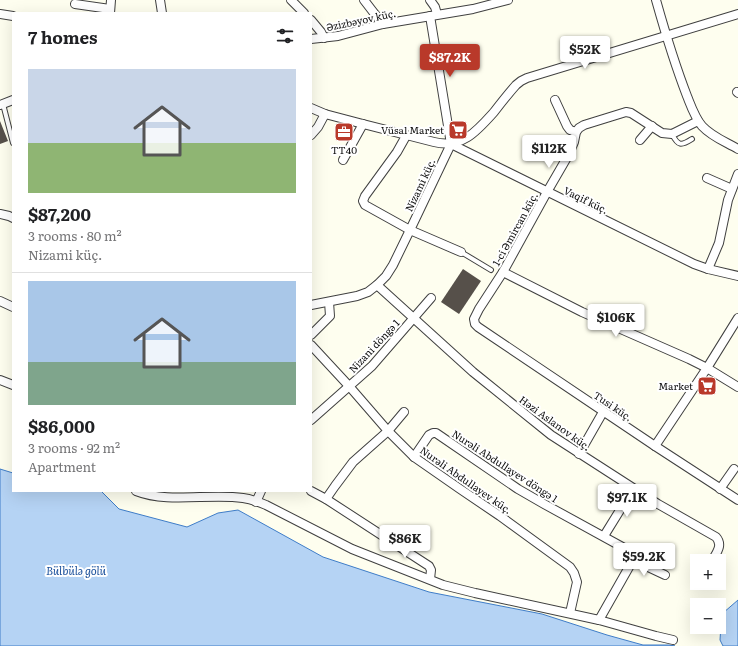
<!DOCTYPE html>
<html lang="en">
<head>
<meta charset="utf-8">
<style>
	:root { --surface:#fff; --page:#f2f2f2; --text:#202124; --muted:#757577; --line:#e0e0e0; --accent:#b9392a }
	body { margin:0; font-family:Literata,serif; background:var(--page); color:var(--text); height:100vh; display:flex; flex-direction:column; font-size:15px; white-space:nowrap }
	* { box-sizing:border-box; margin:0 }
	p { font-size:13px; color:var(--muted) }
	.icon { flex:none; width:22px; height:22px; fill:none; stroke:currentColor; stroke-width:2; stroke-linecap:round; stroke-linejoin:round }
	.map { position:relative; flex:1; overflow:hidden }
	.details { position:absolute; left:12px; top:12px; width:300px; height:480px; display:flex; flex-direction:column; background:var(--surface); border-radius:0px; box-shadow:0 4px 16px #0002 }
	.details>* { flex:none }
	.buttons { position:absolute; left:690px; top:554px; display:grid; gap:8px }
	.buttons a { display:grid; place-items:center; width:36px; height:36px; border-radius:0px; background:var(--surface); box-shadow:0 4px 16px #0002; font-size:20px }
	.price { position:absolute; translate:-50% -34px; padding:0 9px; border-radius:4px; background:#fff; color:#222; font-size:13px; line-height:26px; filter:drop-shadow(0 1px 2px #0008) }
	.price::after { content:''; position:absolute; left:50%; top:24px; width:12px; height:9px; margin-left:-6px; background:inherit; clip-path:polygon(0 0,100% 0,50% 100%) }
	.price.selected { background:var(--accent); color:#fff }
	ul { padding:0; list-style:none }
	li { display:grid; align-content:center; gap:8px; height:212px; padding:0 16px }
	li+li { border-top:1px solid var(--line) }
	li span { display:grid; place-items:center; height:124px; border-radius:0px; color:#555 }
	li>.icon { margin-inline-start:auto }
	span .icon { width:72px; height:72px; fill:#fffc; stroke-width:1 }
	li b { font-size:17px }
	h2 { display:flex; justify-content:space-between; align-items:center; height:48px; padding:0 16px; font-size:17px }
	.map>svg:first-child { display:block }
	.water { fill:#b5d3f4; stroke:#3f7dc8 }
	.building { fill:#56504a }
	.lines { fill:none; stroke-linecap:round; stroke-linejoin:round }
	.lane-casing { stroke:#404040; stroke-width:6 }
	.street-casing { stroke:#404040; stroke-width:10 }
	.lane { stroke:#fff; stroke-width:4 }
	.street { stroke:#fff; stroke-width:8 }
	.labels { text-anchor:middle; stroke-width:4; stroke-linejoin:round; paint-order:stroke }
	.street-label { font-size:10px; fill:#0d0d0d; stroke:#fff }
	.poi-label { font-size:10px; fill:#0d0d0d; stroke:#fff; text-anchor:end }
	.water-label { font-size:11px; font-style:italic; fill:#1b509b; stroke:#fff }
</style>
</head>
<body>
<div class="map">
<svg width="738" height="646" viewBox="0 0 738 646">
	<rect width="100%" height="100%" fill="#fefeef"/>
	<!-- water -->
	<g class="water">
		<polygon points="0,469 13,473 13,491 101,491 119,509 187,527 218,513 238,510 323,557 429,592 542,614 607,635 643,645 669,645 675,646 0,646"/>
		<polygon points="738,600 738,646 723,646 720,640 721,624 723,613"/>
	</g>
	<!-- building -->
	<g class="building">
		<polygon points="0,121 8,141 0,144"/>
		<polygon points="463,269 481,281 459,314 441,302"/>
	</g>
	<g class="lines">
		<defs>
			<g id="lane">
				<polyline points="3,104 13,143"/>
				<path d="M672 134C678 146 681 146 692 139"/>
				<polyline points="461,252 491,270"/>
			</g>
			<g id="street">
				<polyline points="160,0 162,13"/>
				<polyline points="291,0 304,13"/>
				<polyline points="364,0 374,13 383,24"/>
				<polyline points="430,0 435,7 437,14"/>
				<path d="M656 0C665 32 675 65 687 96 691 106 695 118 702 126 712 137 726 142 738 149"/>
				<polyline points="75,4 110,9"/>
				<polyline points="110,13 111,0"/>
				<polyline points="0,14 13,16"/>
				<polyline points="311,20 321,32 324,38"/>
				<polyline points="311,39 338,36 383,24 473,9 508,0"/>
				<polyline points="737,92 738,93"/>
				<polyline points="555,100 567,126 570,130 576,132"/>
				<polyline points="0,105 13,100"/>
				<path d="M311 108 325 114 363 124 434 142C462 149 477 131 494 112 501 103 508 94 516 85L521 81 527 78 738 14"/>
				<polyline points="698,121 672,134 662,133 631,113 626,112 584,125 579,128 576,132 574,142 569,154 547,192 503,272 479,309 474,319 475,324 478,327 655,446 738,500"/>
				<polyline points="311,135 318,127 325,114"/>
				<polyline points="406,136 397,152 365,196 363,201 365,205 410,230 461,252"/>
				<polyline points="640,140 652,126"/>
				<polyline points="451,144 694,264 708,269 738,276"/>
				<polyline points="343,160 363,124"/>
				<polyline points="707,178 732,189"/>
				<polyline points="0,214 9,216 13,218"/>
				<polyline points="708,269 719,243 728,200 738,174"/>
				<polyline points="503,272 582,312 689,359 707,368 738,387"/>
				<path d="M377 285 473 372 551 435 658 504 716 537C723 545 717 552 712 561"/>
				<polyline points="0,301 13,307"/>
				<polyline points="311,305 357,296 368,292 377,285 386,276 393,265 410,230 451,144 430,16"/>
				<polyline points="311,335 330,316 329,302"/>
				<polyline points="311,345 349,386 388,431 414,457 460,489 500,516 570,567 574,573 577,582 570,613"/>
				<polyline points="0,380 13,385"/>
				<polyline points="311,420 372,366 431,298"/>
				<polyline points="655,446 707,368 738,318"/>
				<polyline points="579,454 603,412"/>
				<polyline points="414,457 429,435 433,433 436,433 518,489 544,504 626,549 630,553 633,560 599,620"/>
				<polyline points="720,489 734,469"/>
				<path d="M136 491C169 504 208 493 243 498 251 499 259 502 266 505L352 549 443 585 475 593 599 620 656 636 673 640"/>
				<polyline points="311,491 326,499 429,566 431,570 430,579"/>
				<polyline points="326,499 335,486 353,462 388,431 404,412"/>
				<polyline points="256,502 261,491"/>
				<polyline points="604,536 633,489"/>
				<polyline points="633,560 665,575"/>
			</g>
		</defs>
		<!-- lane casing -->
		<use href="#lane" class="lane-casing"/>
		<!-- street casing -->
		<use href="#street" class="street-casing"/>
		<!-- lane -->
		<use href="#lane" class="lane"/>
		<!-- street -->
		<use href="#street" class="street"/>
	</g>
	<!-- icons -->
	<defs>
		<symbol id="supermarket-square" viewBox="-11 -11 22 22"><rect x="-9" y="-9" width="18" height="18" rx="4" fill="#b9392a" stroke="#fff"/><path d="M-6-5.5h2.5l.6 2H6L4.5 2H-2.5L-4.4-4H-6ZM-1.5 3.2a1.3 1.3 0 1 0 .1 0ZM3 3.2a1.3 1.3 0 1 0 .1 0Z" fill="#fff"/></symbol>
		<symbol id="office-square" viewBox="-11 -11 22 22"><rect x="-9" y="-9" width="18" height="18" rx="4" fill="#b9392a" stroke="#fff"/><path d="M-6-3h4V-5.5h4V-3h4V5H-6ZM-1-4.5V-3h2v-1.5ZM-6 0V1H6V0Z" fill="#fff"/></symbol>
	</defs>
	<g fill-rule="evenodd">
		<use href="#supermarket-square" x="447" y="119" width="22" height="22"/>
		<use href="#office-square" x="333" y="121" width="22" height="22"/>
		<use href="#supermarket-square" x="696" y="375" width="22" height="22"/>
	</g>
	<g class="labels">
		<!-- street labels -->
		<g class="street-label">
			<text transform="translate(361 20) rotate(-12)" y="4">Əzizbəyov küç.</text>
			<text transform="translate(420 185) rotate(-65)" y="4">Nizami küç.</text>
			<text transform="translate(586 200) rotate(26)" y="4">Vaqif küç.</text>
			<text transform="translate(515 229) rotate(-61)" y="4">1-ci Əmircan küç.</text>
			<text transform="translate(374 346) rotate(-47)" y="4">Nizani döngə 1</text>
			<text transform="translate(613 406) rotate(34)" y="4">Tusi küç.</text>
			<text transform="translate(555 423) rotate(36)" y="4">Həzi Aslanov küç.</text>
			<text transform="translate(505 466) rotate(33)" y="4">Nurəli Abdullayev döngə 1</text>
			<text transform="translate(466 480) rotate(35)" y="4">Nurəli Abdullayev küç.</text>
		</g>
		<!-- poi labels -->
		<g class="poi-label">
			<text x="444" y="134">Vüsal Market</text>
			<text x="344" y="154" text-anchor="middle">TT40</text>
			<text x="693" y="390">Market</text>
		</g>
		<!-- water labels -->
		<g class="water-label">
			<text x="76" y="575">Bülbülə gölü</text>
		</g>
	</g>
</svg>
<div class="buttons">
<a>+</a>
<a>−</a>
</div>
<b class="price" style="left:585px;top:70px">$52K</b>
<b class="price selected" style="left:450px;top:78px">$87.2K</b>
<b class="price" style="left:549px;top:169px">$112K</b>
<b class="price" style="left:616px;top:338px">$106K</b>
<b class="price" style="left:627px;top:518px">$97.1K</b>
<b class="price" style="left:405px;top:559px">$86K</b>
<b class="price" style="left:644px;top:577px">$59.2K</b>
<section class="details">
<h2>7 homes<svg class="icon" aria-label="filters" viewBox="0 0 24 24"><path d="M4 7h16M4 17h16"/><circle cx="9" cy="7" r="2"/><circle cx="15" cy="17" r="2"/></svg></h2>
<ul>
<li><span style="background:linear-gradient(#c9d6e8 60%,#8fb573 0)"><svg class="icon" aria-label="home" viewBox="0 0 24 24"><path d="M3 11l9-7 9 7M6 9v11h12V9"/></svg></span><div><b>$87,200</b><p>3 rooms · 80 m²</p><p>Nizami küç.</p></div></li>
<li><span style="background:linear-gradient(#a9c7e8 65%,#7fa58c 0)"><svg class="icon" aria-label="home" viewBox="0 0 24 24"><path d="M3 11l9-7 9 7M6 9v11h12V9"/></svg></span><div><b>$86,000</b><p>3 rooms · 92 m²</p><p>Apartment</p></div></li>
</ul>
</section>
</div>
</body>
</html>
